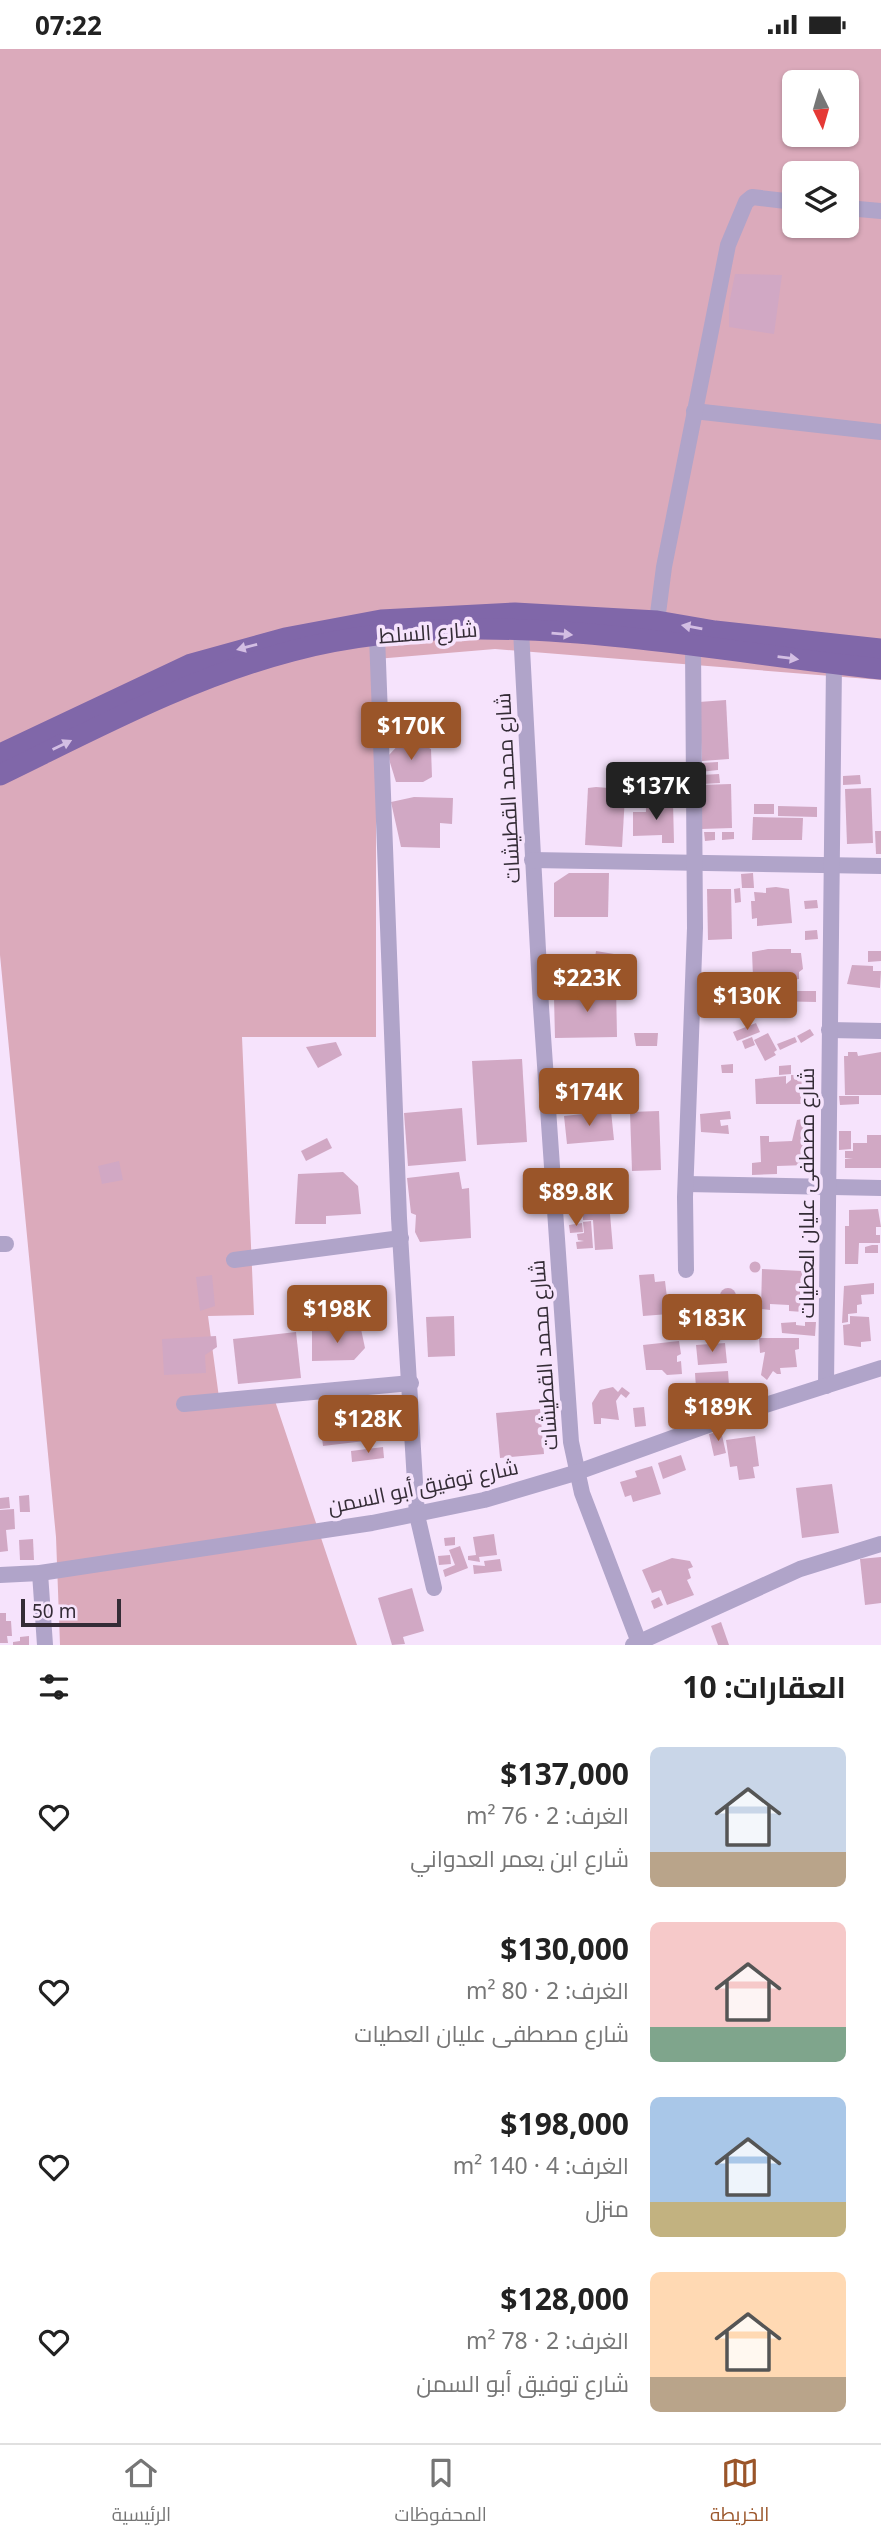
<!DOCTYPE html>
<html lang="ar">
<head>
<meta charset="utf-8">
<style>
	:root { --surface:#fff; --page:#f2f2f2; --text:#222; --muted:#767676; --line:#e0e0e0; --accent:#9a5529 }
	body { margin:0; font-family:"Noto Sans",Cairo,sans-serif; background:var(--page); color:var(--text); direction:rtl; height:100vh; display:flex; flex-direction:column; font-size:26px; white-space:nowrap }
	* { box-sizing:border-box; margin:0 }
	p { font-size:23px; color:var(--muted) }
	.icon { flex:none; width:38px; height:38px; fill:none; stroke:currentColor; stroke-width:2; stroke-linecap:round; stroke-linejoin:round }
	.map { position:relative; height:1596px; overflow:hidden; direction:ltr }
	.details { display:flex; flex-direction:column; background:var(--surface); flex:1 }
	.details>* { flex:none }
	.needle { width:46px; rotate:175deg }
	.controls { position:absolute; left:782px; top:21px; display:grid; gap:14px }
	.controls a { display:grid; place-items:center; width:77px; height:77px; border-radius:10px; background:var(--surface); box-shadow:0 2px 5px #0004; font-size:35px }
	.scale { position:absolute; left:21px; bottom:18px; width:100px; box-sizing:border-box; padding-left:7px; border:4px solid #342c36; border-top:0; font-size:19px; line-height:24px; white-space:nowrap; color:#342c36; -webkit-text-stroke:5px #f6e3fc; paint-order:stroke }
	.price { position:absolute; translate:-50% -60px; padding:0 16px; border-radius:7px; background:var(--accent); color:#fff; font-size:23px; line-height:46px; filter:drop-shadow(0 2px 4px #0008) }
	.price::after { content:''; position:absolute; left:50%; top:42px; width:21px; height:16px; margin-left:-10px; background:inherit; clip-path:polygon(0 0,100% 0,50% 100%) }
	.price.current { background:#222; color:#fff }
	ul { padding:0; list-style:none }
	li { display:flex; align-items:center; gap:21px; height:175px; padding:0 35px }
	li span { display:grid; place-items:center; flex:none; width:196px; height:140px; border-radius:10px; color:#555 }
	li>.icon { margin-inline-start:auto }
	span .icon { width:84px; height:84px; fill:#fffc; stroke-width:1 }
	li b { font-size:30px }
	h2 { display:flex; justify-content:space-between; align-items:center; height:84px; padding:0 35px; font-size:30px }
	.status { display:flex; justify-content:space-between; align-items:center; height:49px; padding:0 35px; background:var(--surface); direction:ltr }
	.status svg { height:19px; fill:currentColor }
	.tab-bar { display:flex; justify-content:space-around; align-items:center; height:98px; border-top:2px solid var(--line); background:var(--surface); font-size:19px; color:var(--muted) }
	.tab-bar a { display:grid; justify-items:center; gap:4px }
	.tab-bar .current { color:var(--accent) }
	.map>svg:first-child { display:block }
	.forest { fill:#dbaabb; fill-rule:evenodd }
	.building { fill:#d1a8c4 }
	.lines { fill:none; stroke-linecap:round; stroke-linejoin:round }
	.street { stroke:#b0a4c9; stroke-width:16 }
	.primary { stroke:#8067a9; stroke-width:21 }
	.oneway { fill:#d3bee3 }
	.labels { text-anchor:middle; stroke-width:7; stroke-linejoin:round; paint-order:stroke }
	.street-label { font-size:21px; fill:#342c36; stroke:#f6e3fc }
</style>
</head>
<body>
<div class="status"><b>07:22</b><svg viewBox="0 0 49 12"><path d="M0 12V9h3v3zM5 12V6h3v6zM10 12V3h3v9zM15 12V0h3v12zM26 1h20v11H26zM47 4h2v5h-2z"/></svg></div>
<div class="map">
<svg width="881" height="1596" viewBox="0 0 881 1596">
	<rect width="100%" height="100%" fill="#f6e3fc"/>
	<!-- forest -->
	<path class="forest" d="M0 0H881V631L495 600 376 610V988H242L254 1266 208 1267 220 1356 273 1346 357 1596H60L56 1488 0 906ZM794 33H847V86H794ZM794 124H847V177H794Z"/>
	<!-- building -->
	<g class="building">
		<polygon points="735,225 782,226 774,285 729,278 729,255"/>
		<polygon points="726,651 729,710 702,712 699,653"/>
		<polygon points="402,692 417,693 431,700 432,728 423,733 396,733 388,707"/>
		<polygon points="718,713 718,721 700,723 700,714"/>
		<polygon points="719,725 720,734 702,735 701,726"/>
		<polygon points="860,726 861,735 843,736 843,727"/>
		<polygon points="731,735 732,779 701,780 700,736"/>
		<polygon points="596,738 609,739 625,747 622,798 585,796 588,739"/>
		<polygon points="871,739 873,794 847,795 845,740"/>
		<polygon points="414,748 453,749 452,775 440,774 440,799 401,798 391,753"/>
		<polygon points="673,753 674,794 662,794 662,786 633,787 633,763 646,763 646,754"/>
		<rect x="754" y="755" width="20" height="10"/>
		<polygon points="778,757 817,758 817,768 778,767"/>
		<polygon points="753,768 803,769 802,791 752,791"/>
		<polygon points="875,782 881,782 881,805 876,805"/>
		<polygon points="704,783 715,783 715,791 705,792"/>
		<polygon points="722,783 734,783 734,790 722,791"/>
		<polygon points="569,824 609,824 608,868 554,868 554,834"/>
		<polygon points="753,824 754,839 742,839 741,825"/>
		<polygon points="776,838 789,840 792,874 757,877 757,869 752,870 751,852 755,852 754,843 766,844 766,839"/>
		<polygon points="740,839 741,853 735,854 734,840"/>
		<polygon points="707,840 731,840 732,890 708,891"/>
		<polygon points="817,851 818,859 805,860 804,852"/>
		<polygon points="817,881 818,890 805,891 805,882"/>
		<polygon points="768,900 791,900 791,904 801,904 803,920 799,923 799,930 767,933 762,928 753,928 752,903"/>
		<polygon points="596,902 614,905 611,925 593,922"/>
		<polygon points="868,902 881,902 881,912 868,913"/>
		<polygon points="852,916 873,917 873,922 881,922 880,939 847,935"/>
		<polygon points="727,926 728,957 721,958 722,963 705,964 703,928"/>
		<polygon points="586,936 616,936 617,988 555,989 554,948 586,947"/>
		<polygon points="772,942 816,942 816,953 772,952"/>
		<polygon points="732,953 741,953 741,968 728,968"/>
		<polygon points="756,974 760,983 737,992 733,983"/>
		<polygon points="810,980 814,986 801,994 797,987"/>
		<polygon points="634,984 658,984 657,997 636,997"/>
		<polygon points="768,984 777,1001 774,1003 776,1006 765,1012 754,991"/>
		<polygon points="752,988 755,996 745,1000 742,992"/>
		<polygon points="795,988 797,993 780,1001 777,995"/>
		<polygon points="336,993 342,1006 318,1019 306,998"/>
		<polygon points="848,1003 857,1003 858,1007 881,1003 881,1046 845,1046 844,1007 848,1007"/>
		<polygon points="522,1010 527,1093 477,1096 472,1012"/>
		<polygon points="733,1015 733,1024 722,1024 721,1016"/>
		<polygon points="791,1016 791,1025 779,1026 779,1017"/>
		<polygon points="791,1026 801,1026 803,1055 756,1055 755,1030 786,1027 786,1035 791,1031"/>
		<polygon points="839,1047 859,1047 859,1055 840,1056"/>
		<polygon points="628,1049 639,1049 639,1060 627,1060"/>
		<polygon points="462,1059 466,1112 408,1117 404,1064"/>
		<polygon points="611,1062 614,1091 567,1095 564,1067"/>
		<polygon points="659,1062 661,1121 632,1122 630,1063"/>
		<polygon points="730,1062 731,1070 720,1071 721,1077 728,1076 729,1085 701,1083 700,1065"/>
		<polygon points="816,1067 816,1075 805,1076 807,1116 777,1117 777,1125 752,1126 752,1114 761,1113 760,1087 769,1087 769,1093 792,1092 797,1071"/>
		<polygon points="839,1082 851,1082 851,1100 839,1101"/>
		<polygon points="867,1086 881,1086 881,1119 845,1119 845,1110 853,1109 845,1109 845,1102 853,1102 853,1094 867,1094"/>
		<polygon points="327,1089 332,1099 306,1112 301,1102"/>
		<polygon points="119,1112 123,1131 102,1135 98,1117"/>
		<polygon points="343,1123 358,1137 361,1165 326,1167 326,1175 295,1175 298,1125"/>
		<polygon points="459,1123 462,1140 469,1139 471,1189 420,1193 415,1183 416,1166 411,1164 407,1129"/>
		<polygon points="618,1146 619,1164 592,1165 610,1165 613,1200 595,1201 593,1171 583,1171 581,1148"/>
		<polygon points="878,1160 881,1178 876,1178 876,1186 880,1186 880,1194 859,1194 858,1215 845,1215 845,1177 849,1177 849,1161"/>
		<polygon points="591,1172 593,1199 577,1200 576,1193 584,1192 578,1191 577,1185 584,1184 583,1173"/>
		<polygon points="582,1174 583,1183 570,1184 569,1176"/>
		<polygon points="872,1196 878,1196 878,1204 865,1204 865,1198"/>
		<circle cx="755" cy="1218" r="5.5"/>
		<polygon points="762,1220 802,1222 803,1263 789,1262 789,1256 770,1255 770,1261 761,1260"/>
		<polygon points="654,1225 655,1233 665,1232 669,1265 643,1267 639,1226"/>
		<polygon points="212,1226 215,1257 200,1262 196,1228"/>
		<polygon points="874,1234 874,1245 861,1246 862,1255 857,1256 857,1264 848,1265 848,1273 842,1274 844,1237"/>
		<circle cx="728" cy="1247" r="8"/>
		<polygon points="454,1267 455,1307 428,1308 426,1268"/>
		<polygon points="850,1267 869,1268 871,1292 861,1293 861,1298 844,1296 843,1276 850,1275"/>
		<polygon points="704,1269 726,1269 726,1281 705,1282"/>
		<polygon points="796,1273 796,1276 805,1277 805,1273 816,1273 815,1287 782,1284 781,1274"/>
		<polygon points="361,1280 365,1299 354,1311 312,1312 312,1282"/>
		<polygon points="296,1283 301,1329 238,1335 233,1290"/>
		<polygon points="216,1287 217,1298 205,1306 206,1324 164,1326 162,1290"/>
		<polygon points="759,1289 799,1289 799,1300 795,1301 797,1318 780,1319 781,1325 777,1325 773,1322 767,1331 761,1326 765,1303 760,1304"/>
		<polygon points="679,1292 681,1305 677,1307 677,1313 681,1312 682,1325 667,1326 662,1321 646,1321 643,1296"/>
		<polygon points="725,1294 727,1314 698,1316 696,1296"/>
		<polygon points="728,1322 729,1337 696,1339 695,1324"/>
		<polygon points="613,1338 618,1343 622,1338 630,1344 626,1349 621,1345 616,1352 619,1371 601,1369 601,1375 594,1375 592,1354 600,1341"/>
		<polygon points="719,1339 720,1351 696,1353 695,1341"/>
		<polygon points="644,1358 646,1377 635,1378 633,1359"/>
		<polygon points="540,1360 544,1405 500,1409 496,1364"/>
		<polygon points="366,1368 367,1377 371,1377 373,1391 323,1397 321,1380 335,1379 334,1372"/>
		<polygon points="721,1382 726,1404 714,1407 709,1385"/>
		<polygon points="755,1387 759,1417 753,1418 755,1429 739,1431 737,1417 730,1418 726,1391"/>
		<polygon points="383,1398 384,1409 352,1413 351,1402"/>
		<polygon points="681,1406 686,1421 663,1430 658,1414"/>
		<polygon points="652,1417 661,1445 633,1453 631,1446 625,1448 620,1433 637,1428 635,1422"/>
		<polygon points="832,1435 839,1484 802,1489 796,1439"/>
		<polygon points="29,1446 30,1463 20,1463 19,1447"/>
		<polygon points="9,1448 10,1459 0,1460 0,1449"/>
		<polygon points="14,1460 15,1480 6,1481 8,1502 0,1503 0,1461"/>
		<polygon points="494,1485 497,1506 479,1508 480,1513 468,1511 468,1507 476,1506 473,1488"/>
		<polygon points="455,1488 455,1496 445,1497 444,1489"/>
		<polygon points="33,1490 34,1511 20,1511 19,1491"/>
		<polygon points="460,1497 468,1519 445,1528 443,1521 455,1516 449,1501"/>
		<polygon points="450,1506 451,1515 439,1516 438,1507"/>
		<polygon points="881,1508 881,1554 865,1556 860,1510"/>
		<polygon points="672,1509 690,1512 693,1518 688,1520 691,1529 687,1531 694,1546 667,1556 661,1541 652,1544 642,1521"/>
		<polygon points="500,1510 502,1522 474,1525 473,1516 485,1517 484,1512"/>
		<polygon points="412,1539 424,1582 403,1588 405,1595 392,1596 378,1549"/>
		<polygon points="659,1548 663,1556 654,1560 651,1552"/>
		<polygon points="0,1564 6,1564 6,1572 11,1572 12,1587 7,1587 8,1594 0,1594"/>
		<polygon points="721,1573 729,1596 718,1596 711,1577"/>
		<polygon points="29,1587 29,1596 13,1596 13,1593 20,1592 20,1588"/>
	</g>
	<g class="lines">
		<!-- street -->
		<g class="street">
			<polyline points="847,159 881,162"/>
			<polyline points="694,362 881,383"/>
			<polyline points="657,572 664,518 728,196 746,153 752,148 794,153"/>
			<polyline points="521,581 541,958 571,1393 582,1444 640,1596"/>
			<polyline points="377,587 399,1169 417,1466 434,1539"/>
			<polyline points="532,811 881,817"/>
			<polyline points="829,981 881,982"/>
			<polyline points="686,1135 881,1139"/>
			<polyline points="0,1195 6,1195"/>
			<polyline points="234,1211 401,1189"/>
			<polyline points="686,1221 685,1148 695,879 693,597"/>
			<polyline points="826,1337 834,615"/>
			<polyline points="184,1355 411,1334"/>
			<polyline points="40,1524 45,1596"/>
			<polyline points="0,1526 40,1524 372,1474 484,1451 575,1424 750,1361 881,1319"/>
			<polyline points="633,1596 800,1520 881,1495"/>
		</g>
		<!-- primary -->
		<g class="primary">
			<polyline points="0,705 191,615 285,589 381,571 515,564 657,572 715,582 881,600"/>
			<path d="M0 726C95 680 189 629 292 602 481 552 690 600 881 620"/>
		</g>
	</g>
	<!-- one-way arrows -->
	<defs><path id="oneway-solid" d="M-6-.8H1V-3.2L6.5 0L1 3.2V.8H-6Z" transform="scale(1.75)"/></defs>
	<g class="oneway">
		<use href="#oneway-solid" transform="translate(692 578) rotate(-170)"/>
		<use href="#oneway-solid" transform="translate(562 585) rotate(5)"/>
		<use href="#oneway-solid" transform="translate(247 598) rotate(165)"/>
		<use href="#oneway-solid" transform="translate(788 609) rotate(7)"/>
		<use href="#oneway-solid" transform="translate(62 696) rotate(-26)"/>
	</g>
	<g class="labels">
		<!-- street labels -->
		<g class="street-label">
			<text transform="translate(428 584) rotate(-4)" y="7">شارع السلط</text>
			<text transform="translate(508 739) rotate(-93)" y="7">شارع محمد القطيشات</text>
			<text transform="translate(807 1144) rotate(-90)" y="7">شارع مصطفى عليان العطيات</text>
			<text transform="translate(544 1306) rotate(-94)" y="7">شارع محمد القطيشات</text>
			<text transform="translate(423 1438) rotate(-12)" y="7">شارع توفيق أبو السمن</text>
		</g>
	</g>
</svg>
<div class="controls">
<a><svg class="needle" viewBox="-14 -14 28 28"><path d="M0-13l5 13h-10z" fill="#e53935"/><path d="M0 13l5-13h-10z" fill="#767676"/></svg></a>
<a><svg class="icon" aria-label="layers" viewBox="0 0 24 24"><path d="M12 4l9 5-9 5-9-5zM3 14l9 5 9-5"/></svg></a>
</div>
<div class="scale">50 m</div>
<b class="price" style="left:411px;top:713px">$170K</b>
<b class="price current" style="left:656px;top:773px">$137K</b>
<b class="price" style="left:587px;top:965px">$223K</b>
<b class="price" style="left:747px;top:983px">$130K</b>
<b class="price" style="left:589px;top:1079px">$174K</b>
<b class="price" style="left:576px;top:1179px">$89.8K</b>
<b class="price" style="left:337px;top:1296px">$198K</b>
<b class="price" style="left:712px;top:1305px">$183K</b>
<b class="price" style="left:718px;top:1394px">$189K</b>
<b class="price" style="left:368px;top:1406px">$128K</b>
</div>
<section class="details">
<h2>العقارات: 10<svg class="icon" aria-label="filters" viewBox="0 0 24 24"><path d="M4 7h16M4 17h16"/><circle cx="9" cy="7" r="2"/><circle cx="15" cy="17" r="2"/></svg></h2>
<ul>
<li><span style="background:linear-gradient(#c9d6e8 75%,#b9a48a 0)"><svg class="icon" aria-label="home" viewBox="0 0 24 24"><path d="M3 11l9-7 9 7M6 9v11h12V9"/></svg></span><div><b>$137,000</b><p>الغرف: 2 · 76 m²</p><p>شارع ابن يعمر العدواني</p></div><svg class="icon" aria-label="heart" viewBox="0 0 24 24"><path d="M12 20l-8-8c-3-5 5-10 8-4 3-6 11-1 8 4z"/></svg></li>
<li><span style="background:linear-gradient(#f6c9c9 75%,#7fa58c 0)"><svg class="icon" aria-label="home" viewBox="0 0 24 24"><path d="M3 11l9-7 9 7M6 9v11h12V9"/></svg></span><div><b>$130,000</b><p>الغرف: 2 · 80 m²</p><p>شارع مصطفى عليان العطيات</p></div><svg class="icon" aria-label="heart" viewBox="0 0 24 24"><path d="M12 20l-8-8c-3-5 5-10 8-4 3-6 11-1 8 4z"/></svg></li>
<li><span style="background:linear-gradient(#a9c7e8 75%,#c2b280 0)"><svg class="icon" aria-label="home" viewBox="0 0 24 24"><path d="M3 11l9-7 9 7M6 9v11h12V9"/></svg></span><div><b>$198,000</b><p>الغرف: 4 · 140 m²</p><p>منزل</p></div><svg class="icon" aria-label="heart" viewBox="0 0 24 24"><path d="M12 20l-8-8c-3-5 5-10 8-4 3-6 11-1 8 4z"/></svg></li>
<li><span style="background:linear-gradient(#ffd9b3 75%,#b9a48a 0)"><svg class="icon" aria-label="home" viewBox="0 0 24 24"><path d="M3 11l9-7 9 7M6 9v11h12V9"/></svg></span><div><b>$128,000</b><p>الغرف: 2 · 78 m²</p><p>شارع توفيق أبو السمن</p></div><svg class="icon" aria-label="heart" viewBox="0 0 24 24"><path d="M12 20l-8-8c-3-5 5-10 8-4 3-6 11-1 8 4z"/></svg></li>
</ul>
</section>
<nav class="tab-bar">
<a class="current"><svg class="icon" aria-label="map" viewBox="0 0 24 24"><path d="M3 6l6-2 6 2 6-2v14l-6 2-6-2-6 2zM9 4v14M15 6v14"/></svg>الخريطة</a>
<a><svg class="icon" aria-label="saved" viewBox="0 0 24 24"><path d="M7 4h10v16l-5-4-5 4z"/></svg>المحفوظات</a>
<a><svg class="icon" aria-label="home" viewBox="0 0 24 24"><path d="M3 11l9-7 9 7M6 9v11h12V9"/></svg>الرئيسية</a>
</nav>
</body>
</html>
